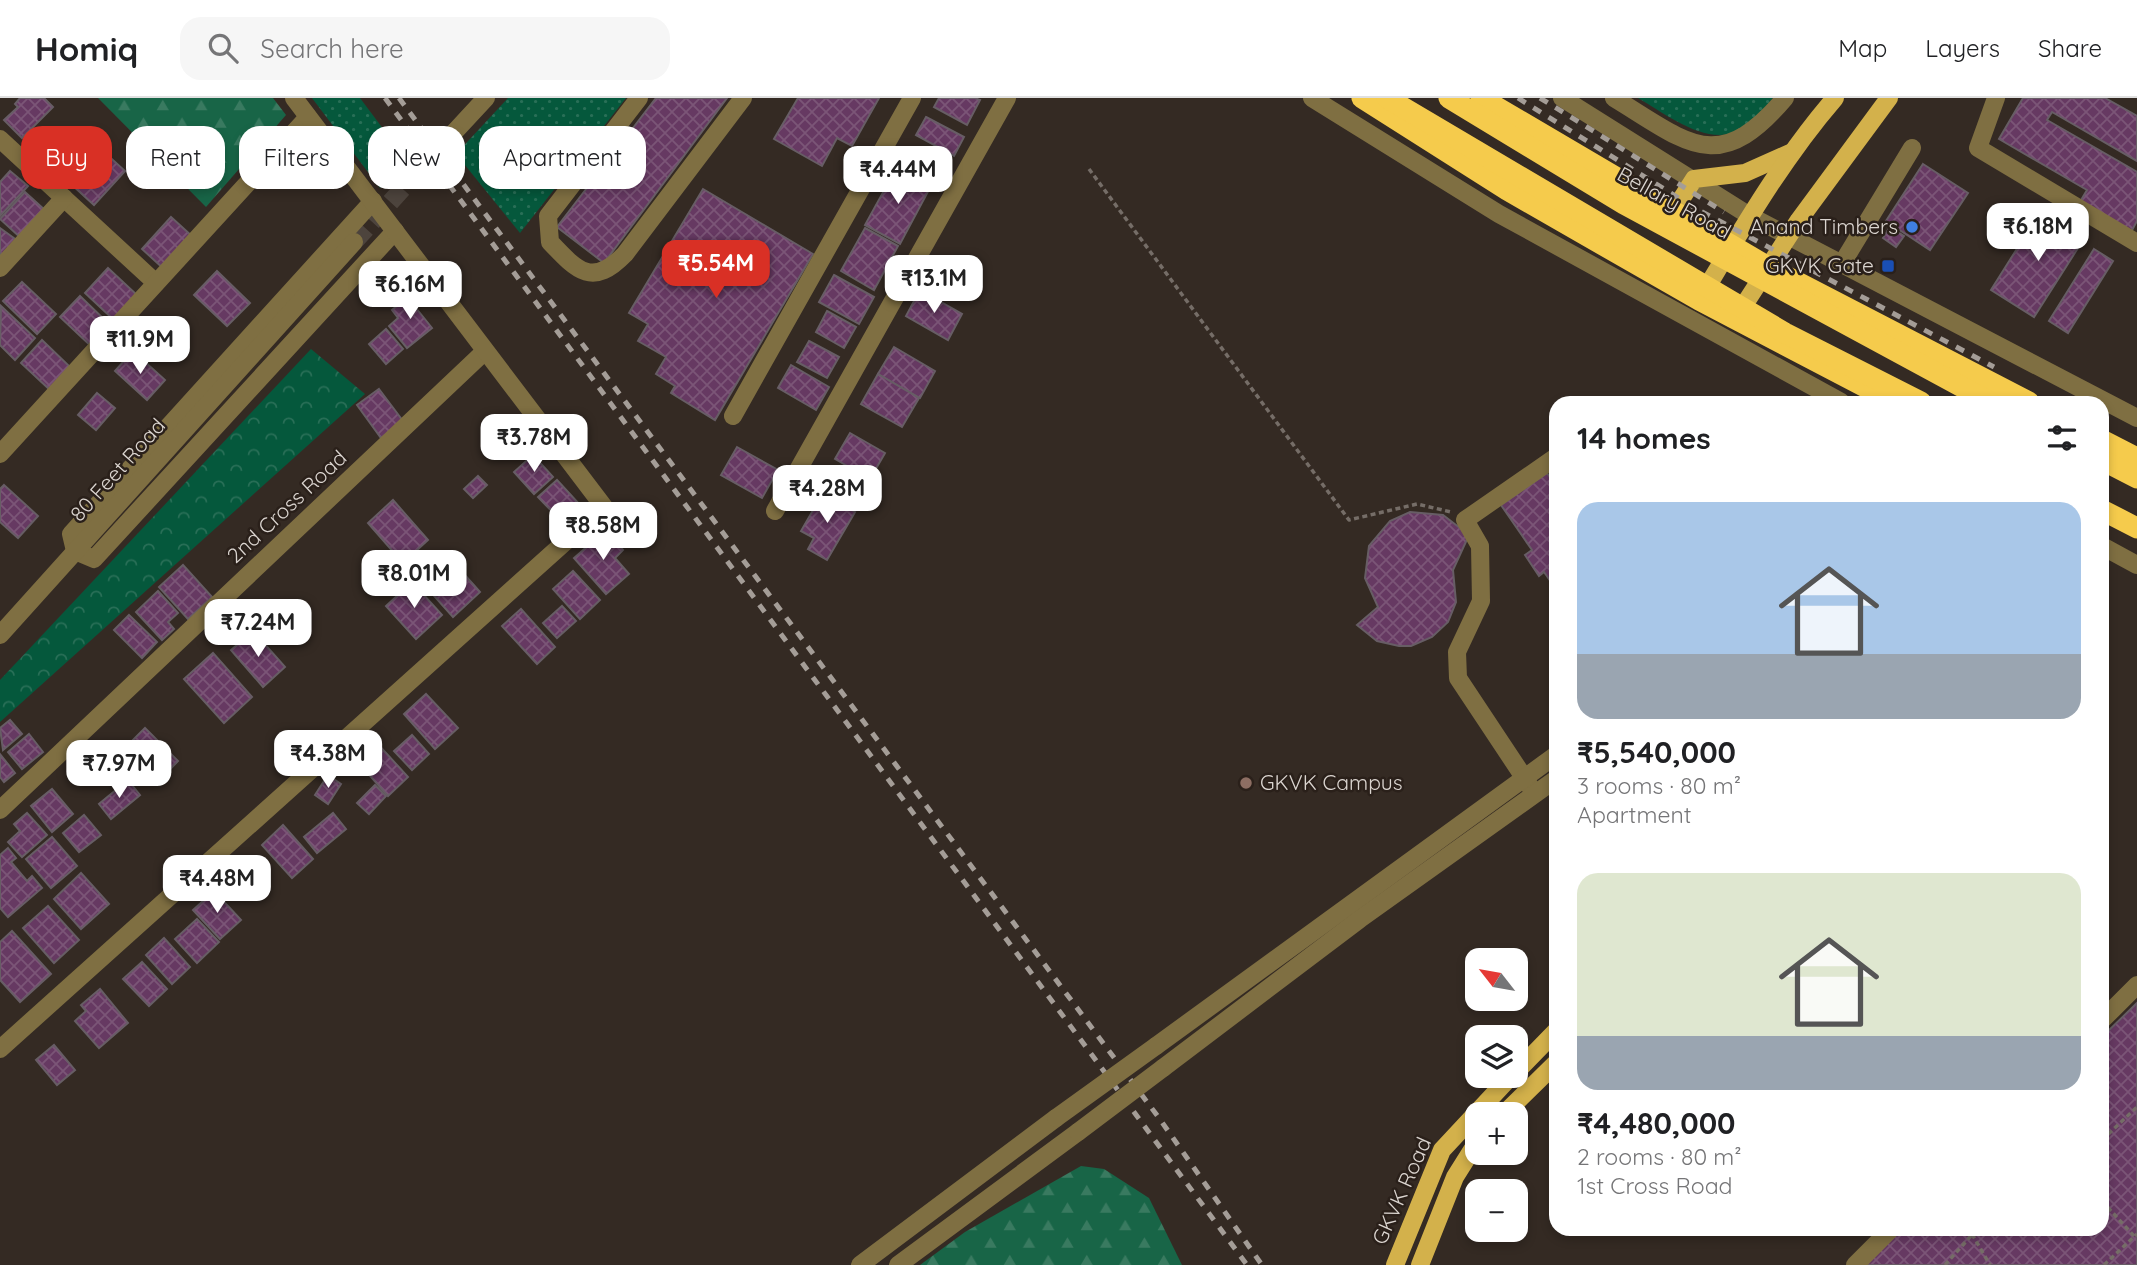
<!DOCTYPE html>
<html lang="en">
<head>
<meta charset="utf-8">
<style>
	:root { --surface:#fff; --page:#f6f6f6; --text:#202124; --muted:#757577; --line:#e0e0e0; --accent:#d93025 }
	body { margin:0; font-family:Quicksand,sans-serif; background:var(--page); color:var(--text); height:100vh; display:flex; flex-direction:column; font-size:26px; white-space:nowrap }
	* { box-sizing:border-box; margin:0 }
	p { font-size:23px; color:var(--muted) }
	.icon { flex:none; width:38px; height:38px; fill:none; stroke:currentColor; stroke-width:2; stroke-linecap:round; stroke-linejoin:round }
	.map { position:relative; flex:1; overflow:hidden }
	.drawer { position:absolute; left:1549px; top:298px; width:560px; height:840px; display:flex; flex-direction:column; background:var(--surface); border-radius:21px; box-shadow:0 4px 10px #0003 }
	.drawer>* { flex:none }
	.hud { position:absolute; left:21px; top:28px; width:665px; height:63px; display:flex; gap:14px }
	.needle { width:46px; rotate:301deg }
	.controls { position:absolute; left:1465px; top:850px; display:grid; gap:14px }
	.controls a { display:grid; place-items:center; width:63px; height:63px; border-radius:14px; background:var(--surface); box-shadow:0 4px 10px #0003; font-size:35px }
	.price { position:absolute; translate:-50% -60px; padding:0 16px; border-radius:14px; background:#fff; color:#222; font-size:23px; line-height:46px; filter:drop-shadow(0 2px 4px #0008) }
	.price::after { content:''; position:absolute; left:50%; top:42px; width:21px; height:16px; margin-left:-10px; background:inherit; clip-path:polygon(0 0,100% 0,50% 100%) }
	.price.active { background:var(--accent); color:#fff }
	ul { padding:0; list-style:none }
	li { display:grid; align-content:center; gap:14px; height:371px; padding:0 28px }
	li span { display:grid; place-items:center; height:217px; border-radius:21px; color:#555 }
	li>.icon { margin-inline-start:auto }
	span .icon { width:126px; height:126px; fill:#fffc; stroke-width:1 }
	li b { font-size:30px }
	h2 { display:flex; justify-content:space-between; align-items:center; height:84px; padding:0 28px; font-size:30px }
	.tag { padding:0 24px; border-radius:21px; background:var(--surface); box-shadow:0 4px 10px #0003; font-size:24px; line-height:63px }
	.tag.active { background:var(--accent); color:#fff }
	header { display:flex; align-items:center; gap:42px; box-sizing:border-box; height:98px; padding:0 35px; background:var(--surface); border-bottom:2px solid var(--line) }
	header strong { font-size:33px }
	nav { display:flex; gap:38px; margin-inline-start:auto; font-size:24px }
	.search { width:490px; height:63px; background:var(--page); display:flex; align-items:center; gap:18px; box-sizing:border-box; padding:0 24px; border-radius:21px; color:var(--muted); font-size:26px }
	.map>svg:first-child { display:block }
	.grass { fill:url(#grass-dots) }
	.forest { fill:url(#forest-firs) }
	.park { fill:url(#park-crowns) }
	.building { fill:url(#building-cross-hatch); stroke:#675d65; stroke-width:2 }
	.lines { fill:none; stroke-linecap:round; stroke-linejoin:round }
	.minor-tunnel { stroke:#4d443d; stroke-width:18; stroke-dasharray:18 9; stroke-linecap:butt }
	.path { stroke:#756d67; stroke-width:3.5; stroke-dasharray:5 3.5; stroke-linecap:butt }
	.minor { stroke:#7f6f42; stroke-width:18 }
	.major { stroke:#d3b14b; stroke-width:18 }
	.highway { stroke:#f5cb4c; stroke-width:21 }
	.rail { stroke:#a49d97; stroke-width:5; stroke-dasharray:9 9; stroke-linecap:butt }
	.minor-bridge { stroke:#7f6f42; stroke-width:18 }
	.highway-bridge { stroke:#f5cb4c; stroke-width:21 }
	.shop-dot { fill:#3f7fe0; stroke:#2a201a; stroke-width:2.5 }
	.transit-dot { fill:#1a4fb4; stroke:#2a201a; stroke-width:2.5 }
	.education-dot { fill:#8d6e63; stroke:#2a201a; stroke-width:2.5 }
	.labels { text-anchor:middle; stroke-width:5; stroke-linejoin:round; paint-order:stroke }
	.street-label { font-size:21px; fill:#dbd5d0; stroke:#2a201a }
	.poi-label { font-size:21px; fill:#dbd5d0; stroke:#2a201a; text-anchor:end }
</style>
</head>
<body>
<header>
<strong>Homiq</strong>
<div class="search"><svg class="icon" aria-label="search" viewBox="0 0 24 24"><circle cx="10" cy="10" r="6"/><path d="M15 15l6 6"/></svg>Search here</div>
<nav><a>Map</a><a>Layers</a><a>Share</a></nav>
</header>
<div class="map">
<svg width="2137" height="1167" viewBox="0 0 2137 1167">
	<defs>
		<pattern id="grass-dots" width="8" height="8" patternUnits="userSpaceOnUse" patternTransform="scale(1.75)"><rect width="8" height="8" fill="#05583c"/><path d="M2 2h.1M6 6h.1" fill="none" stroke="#296f57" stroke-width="1.8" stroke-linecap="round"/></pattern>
		<pattern id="forest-firs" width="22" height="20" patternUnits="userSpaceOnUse" patternTransform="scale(1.75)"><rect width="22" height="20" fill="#186547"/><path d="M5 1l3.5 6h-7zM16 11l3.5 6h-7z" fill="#397a60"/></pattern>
		<pattern id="park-crowns" width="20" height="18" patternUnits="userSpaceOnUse" patternTransform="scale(1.75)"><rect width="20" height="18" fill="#05583c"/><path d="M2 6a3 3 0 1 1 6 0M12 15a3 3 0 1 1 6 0" fill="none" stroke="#296f57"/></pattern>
		<pattern id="building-cross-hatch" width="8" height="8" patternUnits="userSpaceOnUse" patternTransform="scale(1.75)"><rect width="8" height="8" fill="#663962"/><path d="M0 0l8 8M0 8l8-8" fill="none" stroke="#7b5577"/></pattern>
	</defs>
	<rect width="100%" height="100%" fill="#342a23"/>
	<!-- grass -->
	<g class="grass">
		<polygon points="312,0 360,0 405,60 380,90"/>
		<polygon points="508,0 626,0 520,135 456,56"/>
		<path d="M1638 0H1773C1766 8 1759 18 1751 25 1715 56 1671 19 1638 0Z"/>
	</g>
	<!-- forest -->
	<g class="forest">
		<polygon points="98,0 273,0 286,17 206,109"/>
		<polygon points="1081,1068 1104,1071 1149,1100 1182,1167 920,1167 965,1134"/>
	</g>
	<!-- park -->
	<polygon class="park" points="311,251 365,296 0,624 0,582"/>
	<!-- building -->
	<g class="building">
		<polygon points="20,0 44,0 53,9 22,40 4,22 18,9 15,6"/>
		<polygon points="656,0 727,0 604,165 557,129"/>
		<polygon points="798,0 879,0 852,48 837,40 822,68 774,41"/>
		<polygon points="939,0 975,0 980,2 967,27 934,9"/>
		<polygon points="2023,0 2105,0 2137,18 2137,63 2052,14 2047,22 2137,74 2137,123 2131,134 2080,104 2087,92 1999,41"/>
		<polygon points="926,19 964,39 954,58 916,37"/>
		<polygon points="79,30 103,53 73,86 48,63"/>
		<polygon points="103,53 125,73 94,107 72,87"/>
		<polygon points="1923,66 1968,95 1930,152 1886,123"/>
		<polygon points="897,69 931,88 900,146 865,127"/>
		<polygon points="10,73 28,88 0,118 0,84"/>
		<polygon points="703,91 813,156 715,322 671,295 675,288 656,276 666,259 638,243 648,226 629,215"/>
		<polygon points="25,94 46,113 21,140 0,121"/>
		<polygon points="2042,111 2085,139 2034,219 1991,192"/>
		<polygon points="171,119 193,139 164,171 142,151"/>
		<polygon points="1890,129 1904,138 1896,149 1883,140"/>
		<polygon points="0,130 18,143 0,158"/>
		<polygon points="865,130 898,148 874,192 841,173"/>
		<polygon points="2094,151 2113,163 2068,235 2049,223"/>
		<polygon points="108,170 138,198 114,222 85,195"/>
		<polygon points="217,173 250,205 227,228 194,197"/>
		<polygon points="834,177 874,199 859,226 819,204"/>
		<polygon points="22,184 56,216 37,236 3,203"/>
		<polygon points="920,192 962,216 948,242 906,218"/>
		<polygon points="414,194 422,205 416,210 432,230 407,250 389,228 398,220 392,212"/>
		<polygon points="80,198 110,227 91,248 60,219"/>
		<polygon points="1,208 35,240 15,262 0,247"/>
		<polygon points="827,213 856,229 844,250 816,234"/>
		<polygon points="386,231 403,251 386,266 369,246"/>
		<polygon points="42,242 70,269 49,291 21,265"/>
		<polygon points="809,243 839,259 827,280 797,264"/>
		<polygon points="894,249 935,273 920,300 878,276"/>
		<polygon points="133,253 165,282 147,302 115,273"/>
		<polygon points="791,267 829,289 816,312 778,290"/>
		<polygon points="878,276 919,300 902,329 861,306"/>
		<polygon points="379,291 403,323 381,340 357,307"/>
		<polygon points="97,295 115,310 96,332 78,317"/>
		<polygon points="850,335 885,355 870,381 835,361"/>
		<polygon points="737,349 778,372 762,400 721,377"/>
		<polygon points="533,357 553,379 534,396 514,374"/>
		<polygon points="1547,375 1556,388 1556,491 1544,474 1539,478 1525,457 1532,452 1501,407"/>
		<polygon points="478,378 487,387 473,400 464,391"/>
		<polygon points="557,382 580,407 562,424 538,399"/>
		<polygon points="4,387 38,418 18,440 0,424 0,391"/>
		<polygon points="823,395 855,414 827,462 808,451 814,440 801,433"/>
		<polygon points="393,402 428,442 403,465 368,425"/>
		<polygon points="1410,414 1443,417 1469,437 1453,472 1456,504 1448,524 1432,539 1411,548 1399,548 1377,543 1357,527 1378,509 1365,480 1369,448 1390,423"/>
		<polygon points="606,432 623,452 615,460 629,476 606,496 574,460"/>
		<polygon points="447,457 480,494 453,519 420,482"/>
		<polygon points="183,467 212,499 188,521 159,489"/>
		<polygon points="573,473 600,502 580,521 553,491"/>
		<polygon points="412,484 442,517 416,541 386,508"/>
		<polygon points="158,493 178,515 168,524 174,531 162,542 136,514"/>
		<polygon points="562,508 576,523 557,540 543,525"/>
		<polygon points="521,511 555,549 537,566 502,528"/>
		<polygon points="129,517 157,544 142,560 114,532"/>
		<polygon points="253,533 285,569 263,589 231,552"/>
		<polygon points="213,555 252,599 224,625 184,581"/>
		<polygon points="426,596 458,630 435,651 404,616"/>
		<polygon points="10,622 22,636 3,652 0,630"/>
		<polygon points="145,630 178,663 156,686 122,653"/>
		<polygon points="29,636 43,654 22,671 8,654"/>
		<polygon points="412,637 429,656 412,672 394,653"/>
		<polygon points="375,643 408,679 388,698 355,661"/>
		<polygon points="0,656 15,675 4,684 0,679"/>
		<polygon points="328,677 341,686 328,706 315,697"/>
		<polygon points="128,682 140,697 111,721 99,706"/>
		<polygon points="375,687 386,698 369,716 357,705"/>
		<polygon points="52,691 73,716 52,734 31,708"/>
		<polygon points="27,715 47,737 22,759 8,744 20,733 14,726"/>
		<polygon points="333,715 346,731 317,755 304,739"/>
		<polygon points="84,717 101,737 79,754 63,735"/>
		<polygon points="283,727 313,761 292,780 262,747"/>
		<polygon points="52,739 77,768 51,790 26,761"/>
		<polygon points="8,750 16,760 11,764 27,783 32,778 42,790 8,819 0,810 0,757"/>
		<polygon points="81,775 109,806 81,831 54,801"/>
		<polygon points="214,793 241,822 220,841 193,812"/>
		<polygon points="48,808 79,842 54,865 23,830"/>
		<polygon points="197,821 219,844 197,865 175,841"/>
		<polygon points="12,833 51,876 20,904 0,882 0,844"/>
		<polygon points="164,840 190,869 172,886 146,857"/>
		<polygon points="142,864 167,891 149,908 123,881"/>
		<polygon points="100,891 128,925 99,950 75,923 86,913 81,907"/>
		<polygon points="2137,905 2137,1167 1862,1167 1900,1130 2102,1130 2102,939"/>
		<polygon points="54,947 75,972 57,987 36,962"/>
	</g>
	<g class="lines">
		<!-- minor-tunnel -->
		<polyline class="minor-tunnel" points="354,144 447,42"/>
		<!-- path -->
		<g class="path">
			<polyline points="1089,71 1349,422 1417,406 1451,414"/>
			<polyline points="2102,1042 2137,1009"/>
			<polyline points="2102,1103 2134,1138"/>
			<polyline points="1972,1136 1990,1167"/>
			<polyline points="1945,1167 1978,1130"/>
			<polyline points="2104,1167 2137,1136"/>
		</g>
		<!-- minor -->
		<g class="minor">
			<path d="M639 0 548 118 550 144C578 174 593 189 625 156L743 0"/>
			<polyline points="1312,0 1499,116 1841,304"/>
			<polyline points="1562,0 1750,118 2137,320"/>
			<path d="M1614 0C1688 45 1718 79 1785 0"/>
			<polyline points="1996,0 1978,50 2137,145"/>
			<polyline points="0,41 156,185"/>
			<polyline points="447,42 486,0"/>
			<polyline points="1843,164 1912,50"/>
			<polyline points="0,170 64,100"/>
			<polyline points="733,318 912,0"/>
			<polyline points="0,356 308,19"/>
			<polyline points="775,413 1007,0"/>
			<polyline points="2102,448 2137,467"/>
			<polyline points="75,453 71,436 373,103"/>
			<polyline points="75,453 94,461 395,133"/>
			<polyline points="0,537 354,144"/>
			<polyline points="1531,690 1458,580 1457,554 1481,503 1480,448 1465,422 1556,359"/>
			<polyline points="0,712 484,254"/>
			<polyline points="2102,922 2137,887"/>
			<polyline points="1156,948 1556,657"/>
			<polyline points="0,951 604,409 294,0"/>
			<polyline points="1163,970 1360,821 1556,681"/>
			<polyline points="860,1167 1056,1020"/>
			<polyline points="898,1167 1078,1034"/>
			<polyline points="1855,1167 1892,1130"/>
		</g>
		<!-- major -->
		<g class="major">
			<polyline points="1673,114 1694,81 1745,75 1790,55"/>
			<path d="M1701 199C1742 131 1783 60 1835 0"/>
			<polyline points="1735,221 1799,122 1889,0"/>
			<polyline points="1516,974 1556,933"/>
			<polyline points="1503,1017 1556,965"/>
			<polyline points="1395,1167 1442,1052 1511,978"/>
			<polyline points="1420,1167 1455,1079 1477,1044"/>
		</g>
		<!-- highway -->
		<g class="highway">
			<polyline points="1362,0 1507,92 1699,202 1894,304"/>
			<polyline points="1481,0 1770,170 2029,304"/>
			<polyline points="2102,342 2137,360"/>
			<polyline points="2102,362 2137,380"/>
			<polyline points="2102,412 2137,430"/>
		</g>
		<!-- rail -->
		<g class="rail">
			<polyline points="385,0 1247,1167"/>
			<polyline points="399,0 1159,1020 1262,1167"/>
			<polyline points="1518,0 1693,109 1994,269"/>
			<polyline points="1540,0 1724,114"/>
		</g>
		<!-- minor-bridge -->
		<g class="minor-bridge">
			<polyline points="1056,1020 1156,948"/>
			<polyline points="1078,1034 1163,970"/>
		</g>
		<!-- highway-bridge -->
		<g class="highway-bridge">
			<polyline points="1387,0 1785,235 1921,304"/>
			<polyline points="1449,0 1624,106 1990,304"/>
		</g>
	</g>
	<!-- markers -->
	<circle class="shop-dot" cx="1912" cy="129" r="7"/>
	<rect class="transit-dot" x="1881" y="161" width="14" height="14" rx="3.5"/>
	<circle class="education-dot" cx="1246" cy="685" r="7"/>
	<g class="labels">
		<!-- street labels -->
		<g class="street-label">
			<text transform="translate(1674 105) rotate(29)" y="7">Bellary Road</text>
			<text transform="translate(118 372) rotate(-48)" y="7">80 Feet Road</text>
			<text transform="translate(287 409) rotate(-43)" y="7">2nd Cross Road</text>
			<text transform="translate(1402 1093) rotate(-66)" y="7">GKVK Road</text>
		</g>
		<!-- poi labels -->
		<g class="poi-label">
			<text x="1898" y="136">Anand Timbers</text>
			<text x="1874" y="175">GKVK Gate</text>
			<text x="1260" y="692" text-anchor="start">GKVK Campus</text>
		</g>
	</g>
</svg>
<div class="controls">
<a><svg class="needle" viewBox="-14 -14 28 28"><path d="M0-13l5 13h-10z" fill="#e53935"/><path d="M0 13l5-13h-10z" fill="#757577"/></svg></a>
<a><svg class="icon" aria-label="layers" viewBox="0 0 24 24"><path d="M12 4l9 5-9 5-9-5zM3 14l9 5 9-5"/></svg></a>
<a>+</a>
<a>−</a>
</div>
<b class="price" style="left:898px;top:108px">₹4.44M</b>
<b class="price" style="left:2038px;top:165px">₹6.18M</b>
<b class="price active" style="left:716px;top:202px">₹5.54M</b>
<b class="price" style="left:934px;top:217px">₹13.1M</b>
<b class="price" style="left:410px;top:223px">₹6.16M</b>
<b class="price" style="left:140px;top:278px">₹11.9M</b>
<b class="price" style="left:534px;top:376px">₹3.78M</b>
<b class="price" style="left:827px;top:427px">₹4.28M</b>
<b class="price" style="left:603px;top:464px">₹8.58M</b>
<b class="price" style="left:414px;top:512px">₹8.01M</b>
<b class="price" style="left:258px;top:561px">₹7.24M</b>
<b class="price" style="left:328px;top:692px">₹4.38M</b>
<b class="price" style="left:119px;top:702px">₹7.97M</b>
<b class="price" style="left:217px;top:817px">₹4.48M</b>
<div class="hud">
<a class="tag active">Buy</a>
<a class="tag">Rent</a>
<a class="tag">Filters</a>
<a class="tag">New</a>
<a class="tag">Apartment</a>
</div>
<section class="drawer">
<h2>14 homes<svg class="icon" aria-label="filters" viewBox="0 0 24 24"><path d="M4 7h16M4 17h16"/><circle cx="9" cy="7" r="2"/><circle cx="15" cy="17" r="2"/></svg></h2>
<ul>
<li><span style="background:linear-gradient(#a9c7e8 70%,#9aa5b1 0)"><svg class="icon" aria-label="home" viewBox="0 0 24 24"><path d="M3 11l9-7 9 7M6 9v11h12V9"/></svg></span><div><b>₹5,540,000</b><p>3 rooms · 80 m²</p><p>Apartment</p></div></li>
<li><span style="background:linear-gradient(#dfe7d0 75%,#9aa5b1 0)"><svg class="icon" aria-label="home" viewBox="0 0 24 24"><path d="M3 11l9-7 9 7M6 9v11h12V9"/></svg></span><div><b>₹4,480,000</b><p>2 rooms · 80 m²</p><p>1st Cross Road</p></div></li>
</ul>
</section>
</div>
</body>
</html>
